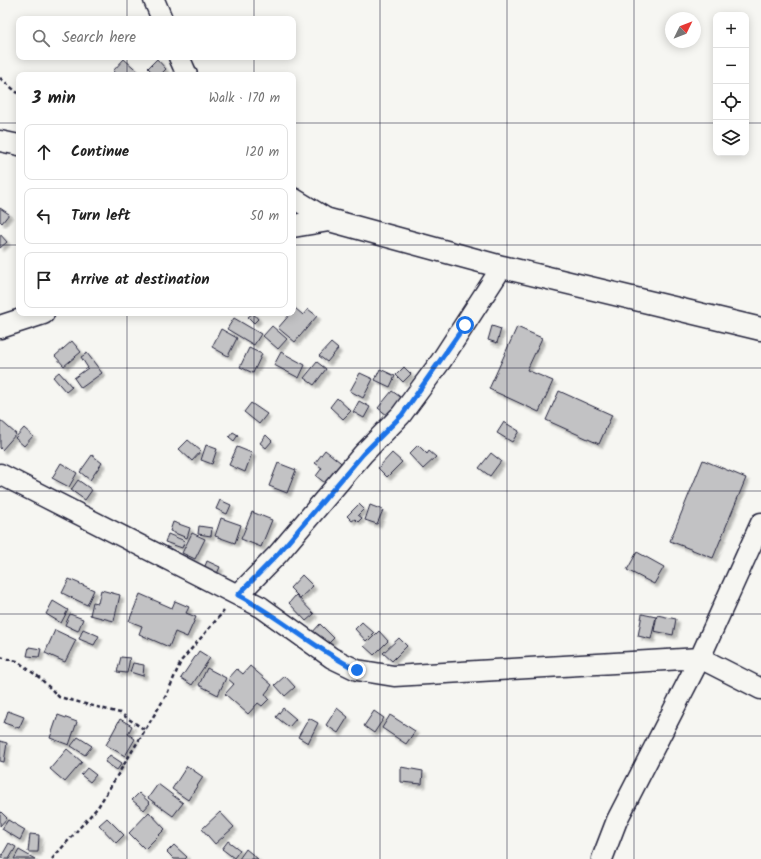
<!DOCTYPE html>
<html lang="en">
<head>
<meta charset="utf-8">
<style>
	:root { --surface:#fff; --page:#f6f6f6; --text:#222; --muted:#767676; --line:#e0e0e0 }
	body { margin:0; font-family:Kalam,sans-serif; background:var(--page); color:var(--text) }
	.controls { position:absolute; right:12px; top:12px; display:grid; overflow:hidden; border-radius:8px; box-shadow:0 2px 10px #0003 }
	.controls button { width:36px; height:36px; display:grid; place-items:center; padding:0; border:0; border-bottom:1px solid var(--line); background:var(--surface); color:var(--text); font:20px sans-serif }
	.compass { position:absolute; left:665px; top:12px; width:36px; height:36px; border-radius:50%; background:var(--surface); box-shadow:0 2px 10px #0003; rotate:47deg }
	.stop { position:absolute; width:12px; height:12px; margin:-9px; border:3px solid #1a73e8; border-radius:50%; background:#fff }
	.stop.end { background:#1a73e8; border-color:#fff; box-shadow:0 1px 4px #0008 }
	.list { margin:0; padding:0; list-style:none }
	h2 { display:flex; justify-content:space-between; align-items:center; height:52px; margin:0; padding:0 16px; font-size:17px }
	h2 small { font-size:13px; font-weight:400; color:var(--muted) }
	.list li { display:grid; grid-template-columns:26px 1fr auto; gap:12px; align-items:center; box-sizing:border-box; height:56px; margin:0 8px 8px; padding:0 8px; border:1px solid var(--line); border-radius:8px }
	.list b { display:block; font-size:15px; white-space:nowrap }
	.list em { font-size:13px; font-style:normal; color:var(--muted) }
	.icon { flex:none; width:22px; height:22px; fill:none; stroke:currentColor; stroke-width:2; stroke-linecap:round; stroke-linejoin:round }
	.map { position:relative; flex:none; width:761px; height:859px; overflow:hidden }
	.search { position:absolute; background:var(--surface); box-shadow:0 2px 10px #0003; left:16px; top:16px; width:280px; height:44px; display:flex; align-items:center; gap:10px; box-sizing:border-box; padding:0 14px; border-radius:8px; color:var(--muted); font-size:15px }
	.panel { position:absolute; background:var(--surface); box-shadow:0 2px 10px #0003; left:16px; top:72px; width:280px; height:244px; border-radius:8px }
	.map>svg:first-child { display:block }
</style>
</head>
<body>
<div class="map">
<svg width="761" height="859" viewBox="0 0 761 859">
	<defs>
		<filter id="shadow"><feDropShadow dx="3.5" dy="3.5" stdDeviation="1" flood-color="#0004"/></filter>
	</defs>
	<rect width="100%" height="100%" fill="#f6f6f2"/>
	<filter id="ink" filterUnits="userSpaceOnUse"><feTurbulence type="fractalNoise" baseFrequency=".025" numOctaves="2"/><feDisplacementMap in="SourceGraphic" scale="8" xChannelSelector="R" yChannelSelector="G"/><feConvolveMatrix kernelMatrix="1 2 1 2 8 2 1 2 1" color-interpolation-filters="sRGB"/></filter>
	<g filter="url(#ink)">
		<path fill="#c2c2c4" stroke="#22223b" filter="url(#shadow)" d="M124 59 142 75H117L113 71Z
			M157 59 166 69 160 75H155L148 68Z
			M0 208 9 214 2 223 0 221Z
			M0 234 7 242 0 248Z
			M295 308 303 315 308 309 317 316 295 342 278 328 291 313H293Z
			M253 313 258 319 254 323 248 317Z
			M234 318 261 334 254 345 227 329Z
			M272 326 287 339 278 349 263 336Z
			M492 326 501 329 497 343 488 340Z
			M517 327 542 338 527 370 553 381 539 412 489 389Z
			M221 329 237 338 228 356 212 347Z
			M72 341 81 352 64 366 55 356Z
			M331 343 338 349 327 362 319 356Z
			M249 348 262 354 253 373 240 367Z
			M281 352 305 365 299 378 274 365Z
			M87 353 102 373 81 388 74 378 88 368 81 357Z
			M317 362 326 369 314 385 304 378Z
			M404 367 411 374 403 382 396 375Z
			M380 369 395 376 390 387 375 380Z
			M59 372 72 387 66 392 53 377Z
			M360 373 373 379 363 398 350 391Z
			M392 391 406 401 392 419 378 408Z
			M559 391 612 415 599 444 546 420Z
			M337 398 351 411 343 419 330 407Z
			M359 401 370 407 364 418 353 412Z
			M251 403 267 414 259 424 244 412Z
			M0 420 16 434 2 450 0 448Z
			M504 422 519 431 512 442 497 433Z
			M24 428 33 436 24 446 15 438Z
			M233 432 238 435 234 441 229 437Z
			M266 435 272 441 266 448 260 443Z
			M188 440 201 451 192 461 179 449Z
			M206 445 217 449 212 464 201 460Z
			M418 445 427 454 429 451 436 457 423 469 409 454Z
			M237 447 252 453 245 472 229 465Z
			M325 450 345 466 329 486 316 476 322 468 315 463Z
			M392 453 402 462 387 477 378 468Z
			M491 453 501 461 490 476 479 468Z
			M92 455 102 463 90 480 80 472Z
			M703 460 746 478 713 558 670 541Z
			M61 463 77 473 69 487 52 478Z
			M278 463 296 470 287 493 269 486Z
			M78 480 92 490 85 500 71 490Z
			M220 500 231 505 227 514 216 509Z
			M359 504 364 509 358 515 362 518 358 522 355 519 352 521 347 516Z
			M370 505 383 510 377 524 365 520Z
			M252 512 272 520 261 547 241 539Z
			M221 518 241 525 235 543 215 536Z
			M173 522 190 528 187 538 170 531Z
			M199 526 212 528 211 536 198 534Z
			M192 533 205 539 195 559 182 553Z
			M168 534 185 541 182 548 165 542Z
			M637 552 664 567 654 584 627 570Z
			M207 561 220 567 216 576 203 571Z
			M302 575 313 586 300 598 290 588Z
			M69 579 94 590 87 605 62 593Z
			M101 590 120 595 114 621 90 615 93 602 98 603Z
			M140 594 172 608 175 601 189 607 186 613 196 617 187 637 175 632 169 647 139 634 142 626 129 621Z
			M296 595 314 614 306 621 289 603Z
			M53 601 68 610 61 623 46 614Z
			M70 614 83 619 78 631 65 625Z
			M642 614 656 617 651 639 638 636Z
			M657 615 676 619 673 635 654 631Z
			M362 622 374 633 366 641 355 629Z
			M320 624 334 638 325 647 311 634Z
			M83 629 99 636 94 645 79 639Z
			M55 630 76 640 65 662 45 653Z
			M379 631 388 641 374 655 364 646Z
			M399 638 407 646 392 661 383 653Z
			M29 647 41 649 39 657 27 656Z
			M199 651 210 658 192 685 181 678Z
			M121 657 130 658 127 673 117 672Z
			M133 663 144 665 143 676 130 672Z
			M250 666 272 685 265 694 269 699 262 706 258 703 248 714 225 694 234 684 228 679 237 669 243 674Z
			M207 668 226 678 218 695 199 685Z
			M285 676 295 687 285 696 275 685Z
			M283 708 296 719 289 727 276 717Z
			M337 708 348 717 338 733 326 725Z
			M8 711 24 717 19 728 4 723Z
			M374 711 384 718 374 733 364 726Z
			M58 715 77 722 69 745 50 738Z
			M390 715 415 731 406 744 382 728Z
			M309 718 318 723 308 743 298 737Z
			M120 719 132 726 128 734 135 739 125 756 106 745Z
			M78 737 92 746 85 755 71 746Z
			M0 741 7 743 4 762 0 761Z
			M67 749 82 762 65 782 50 769Z
			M110 755 122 763 117 770 105 762Z
			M187 766 203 777 188 800 172 789Z
			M401 767 423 771 422 784 401 782Z
			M87 768 96 775 90 782 81 775Z
			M158 784 183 803 173 816 148 798Z
			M139 793 150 803 144 810 132 800Z
			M0 811 7 818 0 826Z
			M149 812 165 829 145 849 129 833Z
			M220 812 234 827 215 844 202 829Z
			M107 818 124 835 116 843 99 825Z
			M8 820 25 830 20 840 2 829Z
			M30 834 39 835 38 852H28Z
			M228 841 240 850 234 858 222 849Z
			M9 843 16 847 9 859H4L1 857Z
			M174 845 187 857 185 859H174L167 852Z
			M246 849 258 859H239Z
			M19 850 35 859H14Z"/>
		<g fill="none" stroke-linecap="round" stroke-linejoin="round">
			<defs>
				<path id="street" d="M154 0 162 19
					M179 57 187 75
					M0 141 19 145
					M293 198 329 220
					M0 474 261 607 332 658 357 670 394 676 700 658 761 689
					M238 595 278 554 363 454 401 415 441 361 502 267
					M602 859 617 820 700 658 761 523"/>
				<path id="secondary" d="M293 226 329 220 502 267 761 329
					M0 327 43 313"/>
			</defs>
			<use href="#street" stroke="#22223b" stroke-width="23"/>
			<use href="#secondary" stroke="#22223b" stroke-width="25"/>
			<path stroke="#22223b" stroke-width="2.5" stroke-dasharray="4 3" stroke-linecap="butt" d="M0 78 19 94
				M0 657 17 661 40 678 59 697 120 713 145 730
				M52 859 98 807 167 694 181 661 224 611"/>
			<use href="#street" stroke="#f6f6f2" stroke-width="20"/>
			<use href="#secondary" stroke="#f6f6f2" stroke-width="22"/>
		</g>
	</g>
	<g fill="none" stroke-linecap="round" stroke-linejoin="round" filter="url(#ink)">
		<path stroke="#1a73e8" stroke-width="5" d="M357 670C315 649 280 617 238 595L278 554 363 454 402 415 465 325"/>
	</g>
	<path fill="none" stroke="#22223b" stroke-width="1" stroke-opacity="0.55" d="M127 0V19M254 0V19M380 0V859M507 0V859M634 0V859M127 57V75M254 57V75M0 123H19M293 123H716M746 123H761M0 245H19M293 245H761M127 313V859M254 313V859M0 368H761M0 491H761M0 614H761M0 736H761"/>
</svg>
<div class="controls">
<button>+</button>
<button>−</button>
<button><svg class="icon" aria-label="locate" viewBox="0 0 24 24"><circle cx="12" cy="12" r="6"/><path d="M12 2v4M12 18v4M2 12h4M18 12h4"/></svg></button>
<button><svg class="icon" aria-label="layers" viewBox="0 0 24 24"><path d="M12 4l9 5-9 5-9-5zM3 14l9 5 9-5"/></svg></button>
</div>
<svg class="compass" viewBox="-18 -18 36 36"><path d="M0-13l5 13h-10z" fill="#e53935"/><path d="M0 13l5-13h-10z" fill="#767676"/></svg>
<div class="stop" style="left:465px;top:325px"></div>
<div class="stop end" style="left:357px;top:670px"></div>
<div class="search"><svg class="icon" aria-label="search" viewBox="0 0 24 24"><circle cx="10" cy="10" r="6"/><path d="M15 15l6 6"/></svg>Search here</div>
<section class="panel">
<h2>3 min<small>Walk · 170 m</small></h2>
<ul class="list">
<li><svg class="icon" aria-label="ahead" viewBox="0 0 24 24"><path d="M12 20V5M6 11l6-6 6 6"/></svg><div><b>Continue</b></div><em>120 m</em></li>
<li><svg class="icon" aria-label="left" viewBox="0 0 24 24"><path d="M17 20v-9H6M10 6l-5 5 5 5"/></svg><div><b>Turn left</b></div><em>50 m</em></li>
<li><svg class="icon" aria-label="arrive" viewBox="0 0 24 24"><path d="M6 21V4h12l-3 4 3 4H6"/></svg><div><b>Arrive at destination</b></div></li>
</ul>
</section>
</div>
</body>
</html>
